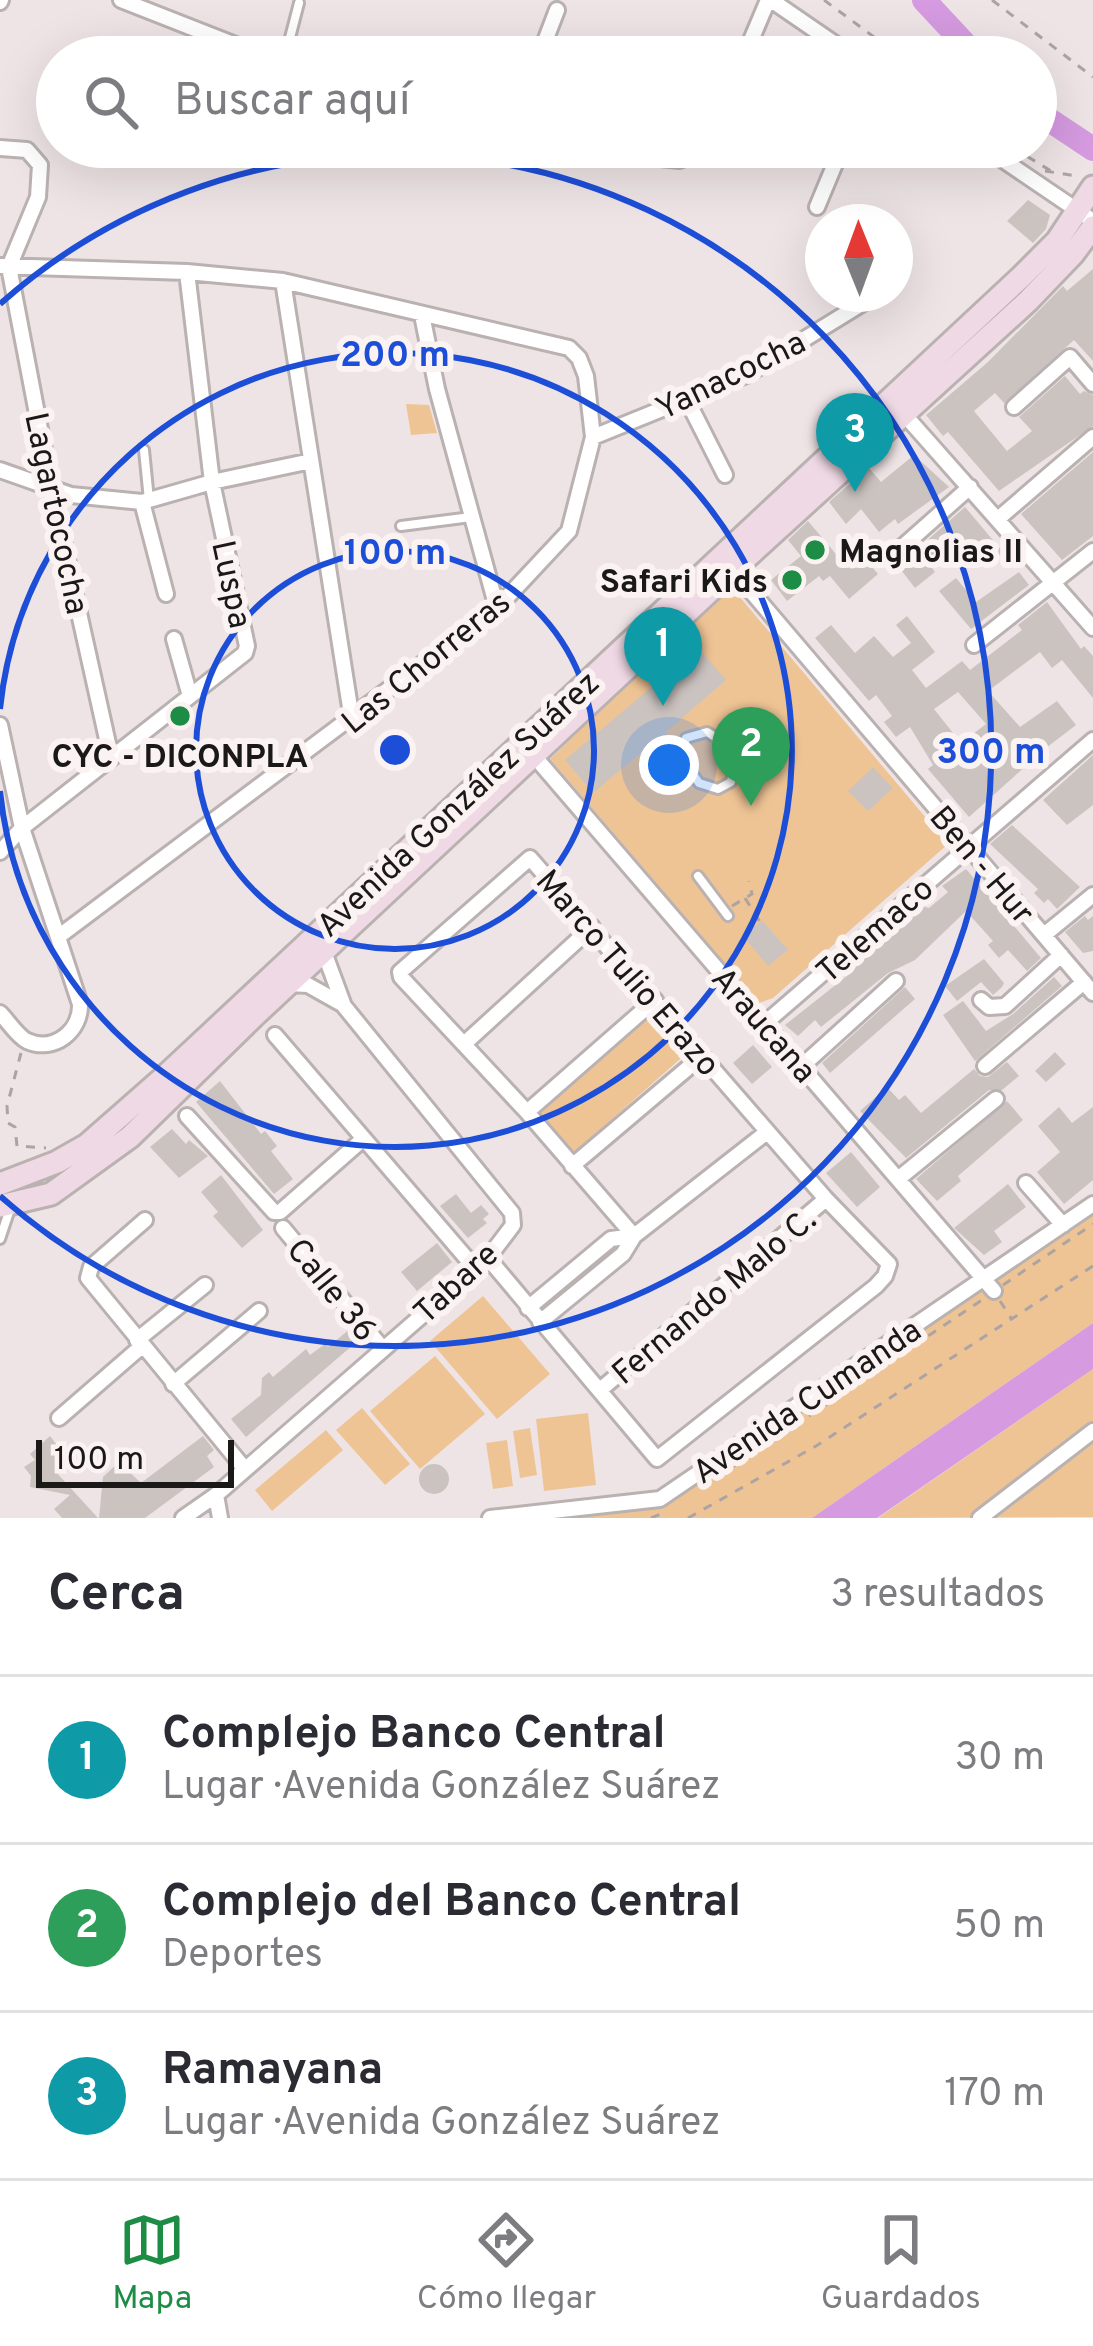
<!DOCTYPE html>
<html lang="es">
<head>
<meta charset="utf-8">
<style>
	:root { --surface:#fff; --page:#f2f2f3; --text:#2b2b33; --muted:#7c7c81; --line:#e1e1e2; --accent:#1d8c44 }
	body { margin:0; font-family:Overpass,sans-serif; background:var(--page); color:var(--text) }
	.compass { position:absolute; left:805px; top:204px; width:108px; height:108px; border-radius:50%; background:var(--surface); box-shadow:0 12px 48px #0002; rotate:359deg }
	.scale { position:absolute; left:36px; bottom:30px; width:198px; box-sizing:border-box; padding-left:12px; border:6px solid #1b1818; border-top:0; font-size:33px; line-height:42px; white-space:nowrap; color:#1b1818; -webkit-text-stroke:9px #fbf2f2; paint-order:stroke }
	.you { position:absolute; left:669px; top:765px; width:42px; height:42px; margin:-30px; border:9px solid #fff; border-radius:50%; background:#1a73e8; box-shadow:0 0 0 18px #1a73e833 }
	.badge { display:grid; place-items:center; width:78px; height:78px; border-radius:50%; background:var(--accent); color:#fff; font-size:39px; font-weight:700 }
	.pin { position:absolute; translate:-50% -99px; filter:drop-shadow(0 3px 6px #0008) }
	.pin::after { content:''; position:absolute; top:63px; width:42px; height:36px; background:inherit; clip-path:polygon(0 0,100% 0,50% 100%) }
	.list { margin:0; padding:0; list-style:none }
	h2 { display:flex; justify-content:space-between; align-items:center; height:156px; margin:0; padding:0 48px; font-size:51px }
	h2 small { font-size:39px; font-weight:400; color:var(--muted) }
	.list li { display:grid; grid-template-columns:78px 1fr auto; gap:36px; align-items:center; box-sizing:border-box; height:168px; padding:0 48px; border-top:3px solid var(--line) }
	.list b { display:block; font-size:45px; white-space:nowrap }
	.list p { margin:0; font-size:39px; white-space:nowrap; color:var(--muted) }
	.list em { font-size:39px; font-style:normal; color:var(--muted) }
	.icon { flex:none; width:66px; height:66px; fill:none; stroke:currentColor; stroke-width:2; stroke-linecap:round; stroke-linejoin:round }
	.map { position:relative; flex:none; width:1093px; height:1518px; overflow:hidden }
	.search { position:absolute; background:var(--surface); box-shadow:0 12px 48px #0002; left:36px; right:36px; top:36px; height:132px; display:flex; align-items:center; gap:30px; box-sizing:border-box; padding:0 42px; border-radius:66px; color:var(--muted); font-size:45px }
	.sheet { height:660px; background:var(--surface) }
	nav { display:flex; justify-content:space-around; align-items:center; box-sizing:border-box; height:168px; border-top:3px solid var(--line); background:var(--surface); font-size:33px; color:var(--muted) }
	nav a { display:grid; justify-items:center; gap:6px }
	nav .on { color:var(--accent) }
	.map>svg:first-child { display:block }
</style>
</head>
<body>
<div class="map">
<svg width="1093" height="1518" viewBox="0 0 1093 1518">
	<rect width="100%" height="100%" fill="#eee4e5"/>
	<path fill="#efc495" d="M406 404 429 405 437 433 411 435Z
		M730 592 739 596 948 844 773 998 759 1003 550 759 720 596Z
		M652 1013 687 1053 571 1155 535 1112Z
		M1093 1204V1323L812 1518H514L660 1499Z
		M483 1296 550 1374 497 1419 430 1341Z
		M435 1356 485 1414 420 1469 370 1411Z
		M1093 1369V1517L878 1518Z
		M362 1408 410 1464 385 1485 336 1430Z
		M588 1413 596 1485 544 1491 536 1419Z
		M530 1428 537 1475 520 1478 513 1431Z
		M326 1430 343 1450 272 1511 255 1490Z
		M507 1440 513 1486 493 1489 486 1443Z"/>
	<path fill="#d59ae0" d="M1093 1323V1369L877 1518H812Z"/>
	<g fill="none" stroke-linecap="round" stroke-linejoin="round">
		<path stroke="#d59ae0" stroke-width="24" d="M924 0 977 57
			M1036 111 1093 149"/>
	</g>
	<path fill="#cbc3c0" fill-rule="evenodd" d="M1028 200 1050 215 1046 229 1033 243 1007 221Z
		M1093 269V361L1074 340 1004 403 995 393 974 411 1007 451 1032 431 1019 417 1065 376 1080 394 1084 391 1093 395V426L999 491 948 432 943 436 926 415 988 362 1063 286 1067 291Z
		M1093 452V536L1062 560 1021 514Z
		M914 455 949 487 898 524 895 519 879 532 861 509 846 524 829 502 868 467 881 482Z
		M965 507 1003 552 983 568 959 534 927 561 935 572 915 588 898 566Z
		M808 521 846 566 861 554 878 574 849 599 830 576 823 581 819 576 787 601 771 580 801 556 788 540Z
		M1019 572 1029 585 971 629 939 591 956 578 976 602Z
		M1047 602 1081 649 1084 646 1093 656V698L1062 660 1052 668 1040 652 988 691 1020 727 1057 701 1076 725 1046 748 1039 739 1019 755 1028 764 969 817 928 769 933 765 910 727 896 737 884 722 892 716 876 695 869 701 815 638 831 625 855 653 874 636 893 657 911 643 896 625 907 616 935 652 912 670 926 688 962 661 970 670 1022 630 1018 625ZM958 692 986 724 961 743 934 709Z
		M698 648 726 680 666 732 673 740 656 754 649 746 593 793 565 760Z
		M1093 755V805L1067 825 1043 800Z
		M873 767 893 788 868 811 848 791Z
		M1012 825 1080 887 1057 909 1048 899 1044 903 1034 893 1038 889 990 844Z
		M966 869 1041 958 1027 971 1008 950 999 958 988 945 993 941 966 911 915 960 888 973 821 1027 815 1020 798 1036 785 1025 852 972 849 969 894 935 897 926 912 914 921 906 929 908 948 892 942 886Z
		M1085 916 1088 920 1093 916V951L1083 953 1065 932Z
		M762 920 788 950 768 966 743 936Z
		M984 959 1004 983 1002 987 993 995 981 982 957 1001 945 986Z
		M1054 977 1062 986 975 1061 943 1015 963 1001 986 1031 1013 1014Z
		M905 987 915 999 830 1073 822 1063Z
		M753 1045 772 1067 752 1084 733 1063Z
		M1055 1052 1066 1064 1046 1082 1035 1071Z
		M1007 1062 1019 1076 1002 1090H989L906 1158 860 1111 887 1087 899 1100 905 1095 921 1113 974 1069 980 1076 988 1077Z
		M220 1081 261 1134 265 1131 277 1146 271 1151 293 1179 274 1194 196 1102Z
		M1007 1101 1023 1120 958 1176 961 1181 937 1201 916 1179Z
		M1059 1107 1072 1123 1093 1107V1180L1064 1204 1037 1172 1060 1152 1038 1126Z
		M172 1129 186 1144 189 1140 208 1156 179 1178 150 1147Z
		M851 1152 880 1187 857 1207 826 1173Z
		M221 1175 263 1230 242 1248 213 1216 218 1212 201 1192Z
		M1008 1184 1026 1207 994 1231 1002 1242 984 1255 954 1228Z
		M456 1194 471 1213 481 1205 489 1214 483 1219 487 1223 468 1238 440 1206Z
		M437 1243 452 1262 417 1291 401 1272Z
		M351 1328 360 1339 246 1437 231 1419 261 1395 262 1378 269 1372 273 1377 306 1349 310 1355 325 1344 328 1347Z
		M50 1436 63 1453 56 1458 63 1466 56 1472 98 1518H62L54 1509 70 1495 30 1487 31 1476 24 1467 35 1460 30 1454Z
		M203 1436 214 1450 207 1456 214 1467 145 1518H99L103 1477 119 1462 141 1483Z
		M419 1479a15 15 0 1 1 30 0a15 15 0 1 1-30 0Z"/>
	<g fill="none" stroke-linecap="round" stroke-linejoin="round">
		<defs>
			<path id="lane" d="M285 57 299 3
				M144 450 149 500
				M401 526 471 517
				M707 732 720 740 735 760 731 782 718 789 699 783 681 757 686 738Z
				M698 876 728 916
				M0 1239 11 1206"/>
			<path id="street" d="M121 0 266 57
				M771 0 854 57
				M0 2 1 0
				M540 53 562 57
				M539 57 557 10
				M744 57 768 0
				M552 147 680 160 705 147
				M984 147 1093 221
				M0 148 27 150 40 165 38 197 9 267 51 487 111 757
				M817 207 842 147
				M0 266 187 272 283 281 569 348 579 358 586 376 593 437 569 531 497 608 58 937
				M283 281 352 720
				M422 315 437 389 497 608
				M686 398 725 475
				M1014 407 1070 357 1093 384
				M903 413 1093 628
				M593 437 746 375 863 303
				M0 470 71 495 142 502 212 482 311 461
				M142 502 166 594
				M999 518 1093 437
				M891 557 970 487
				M733 570 1093 993
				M174 639 190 696
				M974 645 1093 551
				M0 725 22 828 80 1004C81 1031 54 1053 27 1041 17 1036 8 1021 0 1013
				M535 757 994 1291
				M0 852 22 828 245 653 247 646 212 482 187 272
				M1044 935 1093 895
				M289 984 308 985 340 1003
				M981 1000 989 1007 1005 1006 1061 955
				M764 1024 1093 740
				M275 1035 474 1267
				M464 1044 592 927
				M802 1066 896 981
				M985 1066 1084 982
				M527 1112 655 1000
				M187 1116 274 1212H280L362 1140
				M572 1166 702 1056
				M898 1179 996 1099
				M1026 1183 1063 1225
				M145 1220 91 1267 88 1278 244 1468
				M283 1228 383 1349
				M488 1258 657 1459 876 1286 885 1276 889 1264 826 1199 530 858 400 972 401 977 527 1112 634 1236
				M528 1308 611 1239 634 1236
				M540 1322 623 1254 634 1236 767 1132
				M137 1340 205 1285
				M173 1384 259 1311
				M600 1390 826 1199
				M59 1418 142 1346
				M216 1495 220 1518
				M183 1518 216 1495 488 1258 513 1225 512 1213 344 1006 324 952
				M490 1518 660 1499 1093 1204
				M980 1518 1093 1431"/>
			<path id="secondary" d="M0 1184 57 1162 87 1145 161 1080 1021 277 1057 241 1093 187
				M0 1206 51 1194 130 1137 254 1016 713 588 1028 301 1073 254 1093 227"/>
		</defs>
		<use href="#lane" stroke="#bab1b1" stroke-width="14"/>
		<use href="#street" stroke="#bab1b1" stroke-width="20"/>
		<use href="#secondary" stroke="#bab1b1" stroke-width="27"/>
		<path stroke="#aba3a4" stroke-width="3" stroke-dasharray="9 9" stroke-linecap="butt" d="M824 0 901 57
			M992 0 1093 77
			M1012 147 1051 171
			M1045 171 1077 176
			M745 898 760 922
			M732 906 752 894 749 881
			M21 1053 7 1106 8 1123 15 1127 17 1146 46 1148
			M1003 1285 1093 1224
			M1000 1301 1011 1318
			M734 1466 985 1298
			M651 1518 666 1512
			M688 1518 816 1446 1093 1266"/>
		<use href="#lane" stroke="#fff" stroke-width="8"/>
		<use href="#street" stroke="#fff" stroke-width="14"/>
		<use href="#secondary" stroke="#efd9e4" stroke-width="21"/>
	</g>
	<g fill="none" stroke="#1d4ed8" stroke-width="6">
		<circle cx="395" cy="750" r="199"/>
		<path d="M0 709A397 397 0 1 1 0 791"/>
		<path d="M0 304A596 596 0 1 1 0 1196"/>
	</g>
	<g fill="#1d8c44" stroke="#fbf2f2" stroke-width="4.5">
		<circle cx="815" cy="550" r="12"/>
		<circle cx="792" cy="580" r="12"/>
		<circle cx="180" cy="716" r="12"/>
	</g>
	<g text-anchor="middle" stroke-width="12" stroke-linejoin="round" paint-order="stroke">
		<g font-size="33" fill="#1b1818" stroke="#fbf2f2">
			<text transform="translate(730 374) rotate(-26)" y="12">Yanacocha</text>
			<text transform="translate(58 513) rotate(78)" y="12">Lagartococha</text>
			<text transform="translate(233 584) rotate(78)" y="12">Luspa</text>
			<text transform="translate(425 661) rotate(-39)" y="12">Las Chorreras</text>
			<text transform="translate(457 803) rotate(-43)" y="12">Avenida González Suárez</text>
			<text transform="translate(983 864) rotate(50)" y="12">Ben - Hur</text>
			<text transform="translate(874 929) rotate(-41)" y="12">Telemaco</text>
			<text transform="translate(629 972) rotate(49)" y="12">Marco Tulio Erazo</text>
			<text transform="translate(765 1024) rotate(49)" y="12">Araucana</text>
			<text transform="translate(455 1282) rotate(-43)" y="12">Tabare</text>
			<text transform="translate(333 1289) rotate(51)" y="12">Calle 36</text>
			<text transform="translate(713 1295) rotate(-40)" y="12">Fernando Malo C.</text>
			<text transform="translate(806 1400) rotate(-34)" y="12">Avenida Cumanda</text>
		</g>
		<g font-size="33" font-weight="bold" fill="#1b1818" stroke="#fbf2f2" text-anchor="start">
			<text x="839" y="562">Magnolias II</text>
			<text x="768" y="592" text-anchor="end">Safari Kids</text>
			<text x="180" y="767" text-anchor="middle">CYC - DICONPLA</text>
		</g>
	</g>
	<circle cx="395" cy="750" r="18" fill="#1d4ed8" stroke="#fbf2f2" stroke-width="6"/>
	<g font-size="36" text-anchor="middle" font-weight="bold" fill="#1d4ed8" stroke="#fbf2f2" stroke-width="12" stroke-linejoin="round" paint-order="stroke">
		<text x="395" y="366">200 m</text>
		<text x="395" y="564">100 m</text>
		<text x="991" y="763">300 m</text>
	</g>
</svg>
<svg class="compass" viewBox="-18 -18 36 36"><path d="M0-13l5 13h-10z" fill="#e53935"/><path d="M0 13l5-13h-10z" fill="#7c7c81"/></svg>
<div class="scale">100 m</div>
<div class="you"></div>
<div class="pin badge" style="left:663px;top:706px;background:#0f9aa8">1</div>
<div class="pin badge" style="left:751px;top:806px;background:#2e9e5b">2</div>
<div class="pin badge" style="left:855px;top:492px;background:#0f9aa8">3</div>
<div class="search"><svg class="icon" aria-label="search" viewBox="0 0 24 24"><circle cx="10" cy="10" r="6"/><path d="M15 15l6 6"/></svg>Buscar aquí</div>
</div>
<section class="sheet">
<h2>Cerca<small>3 resultados</small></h2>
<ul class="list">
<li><span class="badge" style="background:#0f9aa8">1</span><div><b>Complejo Banco Central</b><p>Lugar · Avenida González Suárez</p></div><em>30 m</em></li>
<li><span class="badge" style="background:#2e9e5b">2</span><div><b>Complejo del Banco Central</b><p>Deportes</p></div><em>50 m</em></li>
<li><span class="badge" style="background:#0f9aa8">3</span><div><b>Ramayana</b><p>Lugar · Avenida González Suárez</p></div><em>170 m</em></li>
</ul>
</section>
<nav>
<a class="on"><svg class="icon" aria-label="map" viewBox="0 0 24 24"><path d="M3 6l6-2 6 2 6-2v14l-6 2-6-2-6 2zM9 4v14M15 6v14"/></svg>Mapa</a>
<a><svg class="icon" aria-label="directions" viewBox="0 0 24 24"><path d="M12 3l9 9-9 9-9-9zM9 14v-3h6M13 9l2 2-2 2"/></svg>Cómo llegar</a>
<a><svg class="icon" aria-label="saved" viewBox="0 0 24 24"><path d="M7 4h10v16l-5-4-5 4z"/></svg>Guardados</a>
</nav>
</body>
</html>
